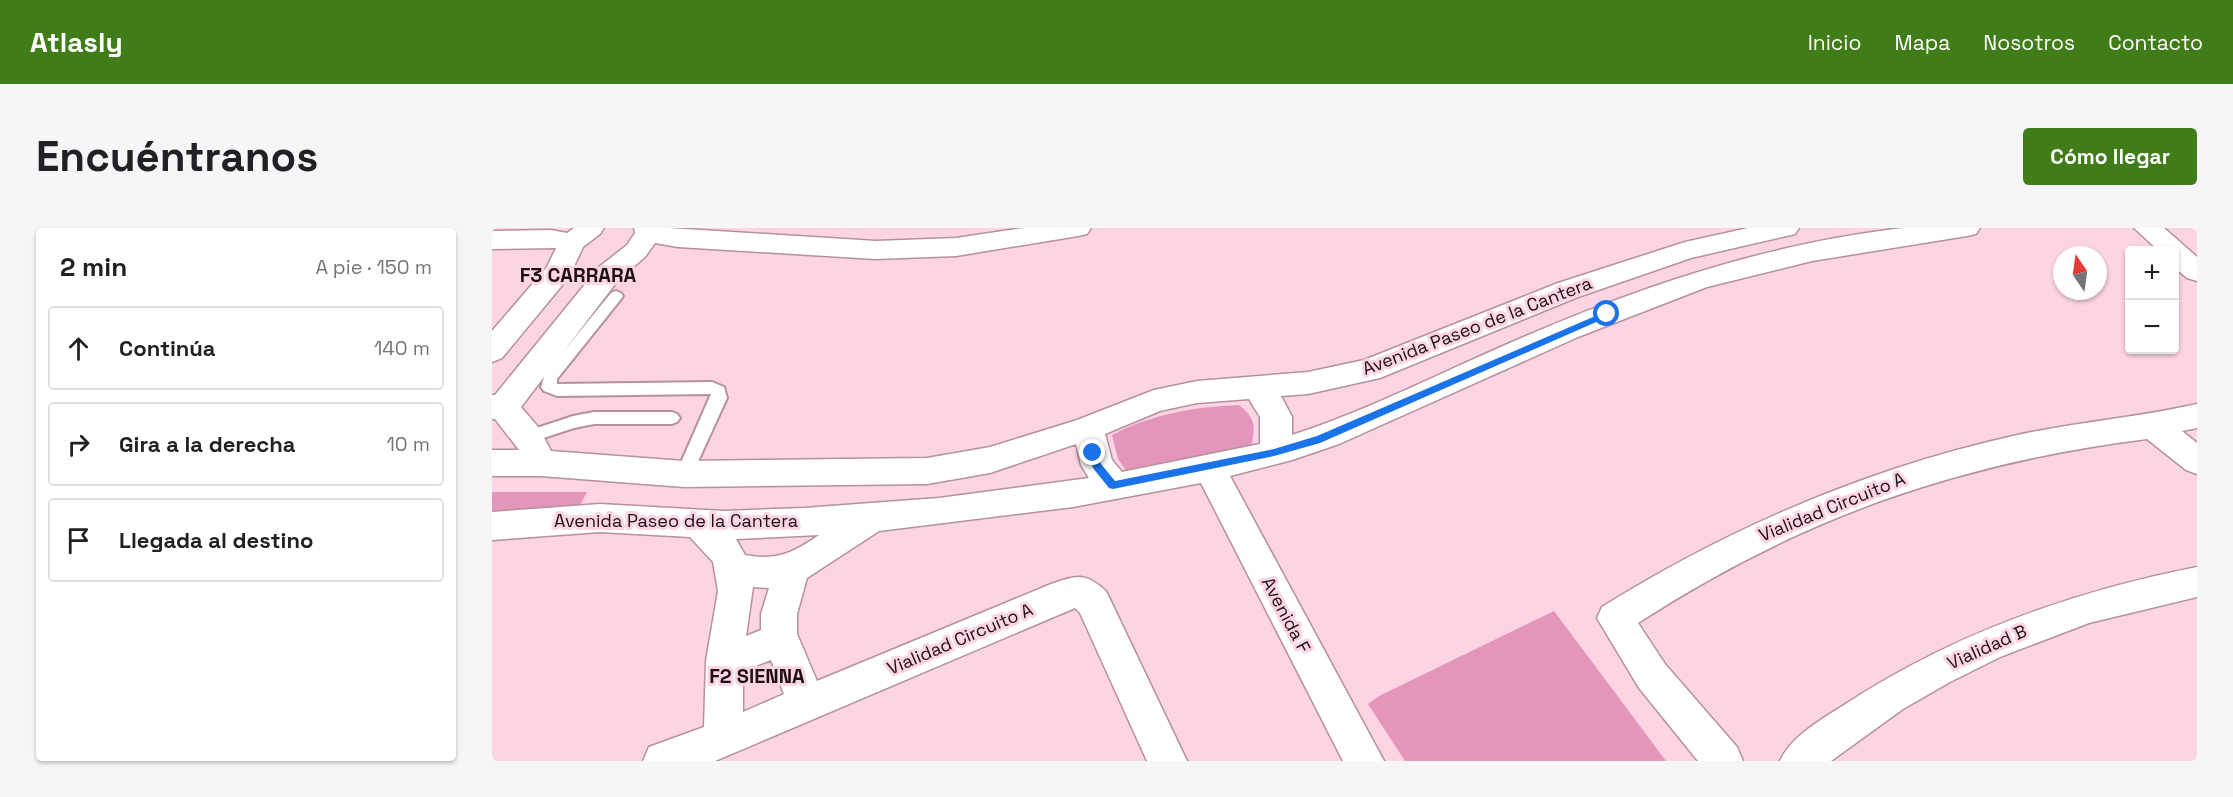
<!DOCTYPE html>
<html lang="es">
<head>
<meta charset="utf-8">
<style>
	:root { --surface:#fff; --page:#f6f6f6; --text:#202124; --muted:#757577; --line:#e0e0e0; --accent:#407c18 }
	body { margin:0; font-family:"Space Grotesk",sans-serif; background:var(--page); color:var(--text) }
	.controls { position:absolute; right:18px; top:18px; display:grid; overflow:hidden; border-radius:6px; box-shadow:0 2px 4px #0004 }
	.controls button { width:54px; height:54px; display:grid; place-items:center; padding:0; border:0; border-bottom:2px solid var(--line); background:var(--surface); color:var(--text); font:30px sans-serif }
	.compass { position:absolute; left:1561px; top:18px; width:54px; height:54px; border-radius:50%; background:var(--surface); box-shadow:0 2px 4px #0004; rotate:347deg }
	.stop { position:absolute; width:18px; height:18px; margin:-14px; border:4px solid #1a73e8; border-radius:50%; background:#fff }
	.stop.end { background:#1a73e8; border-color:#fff; box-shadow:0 2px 6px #0008 }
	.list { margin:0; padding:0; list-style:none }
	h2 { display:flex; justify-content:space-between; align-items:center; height:78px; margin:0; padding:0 24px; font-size:26px }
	h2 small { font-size:20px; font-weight:400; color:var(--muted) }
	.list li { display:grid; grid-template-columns:39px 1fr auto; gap:18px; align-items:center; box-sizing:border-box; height:84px; margin:0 12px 12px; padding:0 12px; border:2px solid var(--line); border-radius:6px }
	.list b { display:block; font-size:22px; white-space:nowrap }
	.list em { font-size:20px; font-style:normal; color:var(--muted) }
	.icon { flex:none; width:33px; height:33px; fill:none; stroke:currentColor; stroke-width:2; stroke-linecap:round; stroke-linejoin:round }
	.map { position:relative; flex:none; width:1705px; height:533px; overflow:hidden; border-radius:6px }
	header { display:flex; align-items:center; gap:36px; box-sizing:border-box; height:84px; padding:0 30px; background:var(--accent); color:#fff }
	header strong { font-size:28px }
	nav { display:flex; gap:33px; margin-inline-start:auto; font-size:21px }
	.intro { display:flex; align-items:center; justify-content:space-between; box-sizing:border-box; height:144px; padding:0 36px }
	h1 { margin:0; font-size:42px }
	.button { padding:15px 27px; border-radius:6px; background:var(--accent); color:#fff; font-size:21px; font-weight:700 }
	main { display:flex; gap:36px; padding:0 36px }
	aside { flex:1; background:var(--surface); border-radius:6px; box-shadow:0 2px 4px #0004 }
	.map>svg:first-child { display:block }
</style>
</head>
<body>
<header>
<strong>Atlasly</strong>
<nav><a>Inicio</a><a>Mapa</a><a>Nosotros</a><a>Contacto</a></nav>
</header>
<div class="intro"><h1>Encuéntranos</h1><a class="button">Cómo llegar</a></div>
<main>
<aside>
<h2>2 min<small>A pie · 150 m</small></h2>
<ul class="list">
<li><svg class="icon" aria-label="ahead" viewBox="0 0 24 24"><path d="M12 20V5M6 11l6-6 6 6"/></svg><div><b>Continúa</b></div><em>140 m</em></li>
<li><svg class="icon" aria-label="right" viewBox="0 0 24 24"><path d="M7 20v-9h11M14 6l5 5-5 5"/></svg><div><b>Gira a la derecha</b></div><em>10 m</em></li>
<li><svg class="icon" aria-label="arrive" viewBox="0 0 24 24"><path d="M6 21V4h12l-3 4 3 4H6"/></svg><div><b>Llegada al destino</b></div></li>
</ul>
</aside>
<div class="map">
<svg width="1705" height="533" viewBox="0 0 1705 533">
	<rect width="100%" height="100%" fill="#fcd4e4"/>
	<path fill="#e396b9" d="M747 177C765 191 763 199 759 221L639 250 626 231 620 207C660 186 702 179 747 177Z
		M0 264H95L87 279 0 290Z
		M1062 383 1174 533H913L876 476 887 468Z"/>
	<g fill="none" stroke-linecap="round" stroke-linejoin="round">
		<defs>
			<path id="service" d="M124 63 129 65 131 68 129 71 65 151V156L220 154 232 159 235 170 198 251 192 252 186 251 184 246 219 166 65 168 52 163 49 159 53 146 119 65Z
				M102 184H180L185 186 188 190 185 194 180 196H102L82 200 36 215 30 213 28 209 30 205 81 188Z"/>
			<path id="minor" d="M82 0H112L108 6 91 19 77 49 10 130 0 134V103L55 39 64 20 0 21V3L59 2 75 5Z
				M142 0H177L384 13 464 10 531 0H599L595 6 586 8 464 28 384 31 186 19 163 15 153 29 127 51 29 179 47 200 59 223 192 233 435 230 498 219 585 192 662 162 705 153 816 144 872 132 1066 55 1193 14 1256 0H1307L1303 6 1199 30 1086 69 888 150 816 166 789 168 800 189V207C880 181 956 141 1034 108 1155 56 1280 15 1411 0 1436 0 1463 0 1488 0L1484 6 1475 8 1320 33 1215 59 1086 109 847 216 800 232 738 248 892 533H851L709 255 581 279 387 303 315 350 305 386V406L325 453 559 356C585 347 593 344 614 363L695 533H655L588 385 583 380 223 533H151L157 519 212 499 214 433 226 363 221 334 198 309 108 304 0 312V284L108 276 232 283 312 280 447 270 597 250 589 237 584 216 498 245 435 256 192 259 49 248H0V222H27L3 191H0V167H3L107 39 135 17 143 5ZM757 171 768 189V216L630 244 620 232 613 206 668 183 705 175ZM327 307C301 325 285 333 253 327L244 311ZM261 359 277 360 269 386V402L254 408ZM279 432 292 466 251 484V443Z
				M1642 0H1672L1705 29V53L1695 50 1682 39V22H1666Z
				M1705 176V200L1690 203 1705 215V246L1694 242 1655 211C1465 235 1308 290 1146 395L1173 436 1245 519 1251 533H1206L1147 460 1105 390 1110 379C1237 300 1374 241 1521 208 1582 194 1644 190 1705 176Z
				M1705 339V369L1597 395 1508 429 1458 454 1411 481 1339 533H1288C1299 508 1329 492 1352 477 1460 406 1579 364 1705 339Z"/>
		</defs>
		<use href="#service" stroke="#b5909f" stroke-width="4"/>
		<use href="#minor" stroke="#b5909f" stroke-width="3"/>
		<use href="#service" fill="#fff" fill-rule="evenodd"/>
		<use href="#minor" fill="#fff" fill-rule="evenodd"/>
	</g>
	<path fill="#1a73e8" d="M1115 83 1119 86 1118 88 828 215 782 228 621 261 617 260 601 240 597 225 601 222 605 223 609 236 623 253 782 221 825 208Z"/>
	<g text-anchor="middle" stroke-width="6" stroke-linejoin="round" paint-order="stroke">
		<g font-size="18" fill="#1c0f14" stroke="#fcd4e4">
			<text transform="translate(985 98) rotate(-21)" y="6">Avenida Paseo de la Cantera</text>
			<text transform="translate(1340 279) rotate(-22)" y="6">Vialidad Circuito A</text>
			<text x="184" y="299">Avenida Paseo de la Cantera</text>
			<text transform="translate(794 387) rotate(62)" y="6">Avenida F</text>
			<text transform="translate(468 411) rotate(-23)" y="6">Vialidad Circuito A</text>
			<text transform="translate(1495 419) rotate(-24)" y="6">Vialidad B</text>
		</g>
		<g font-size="20" font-weight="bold" fill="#1c0f14" stroke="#fcd4e4">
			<text x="86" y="54">F3 CARRARA</text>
			<text x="265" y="455">F2 SIENNA</text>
		</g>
	</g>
</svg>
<div class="controls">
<button>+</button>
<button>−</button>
</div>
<svg class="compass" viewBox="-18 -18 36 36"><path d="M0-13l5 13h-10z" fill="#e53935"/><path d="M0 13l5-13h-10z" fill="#757577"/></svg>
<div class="stop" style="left:1115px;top:86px"></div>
<div class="stop end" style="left:601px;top:225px"></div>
</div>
</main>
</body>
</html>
